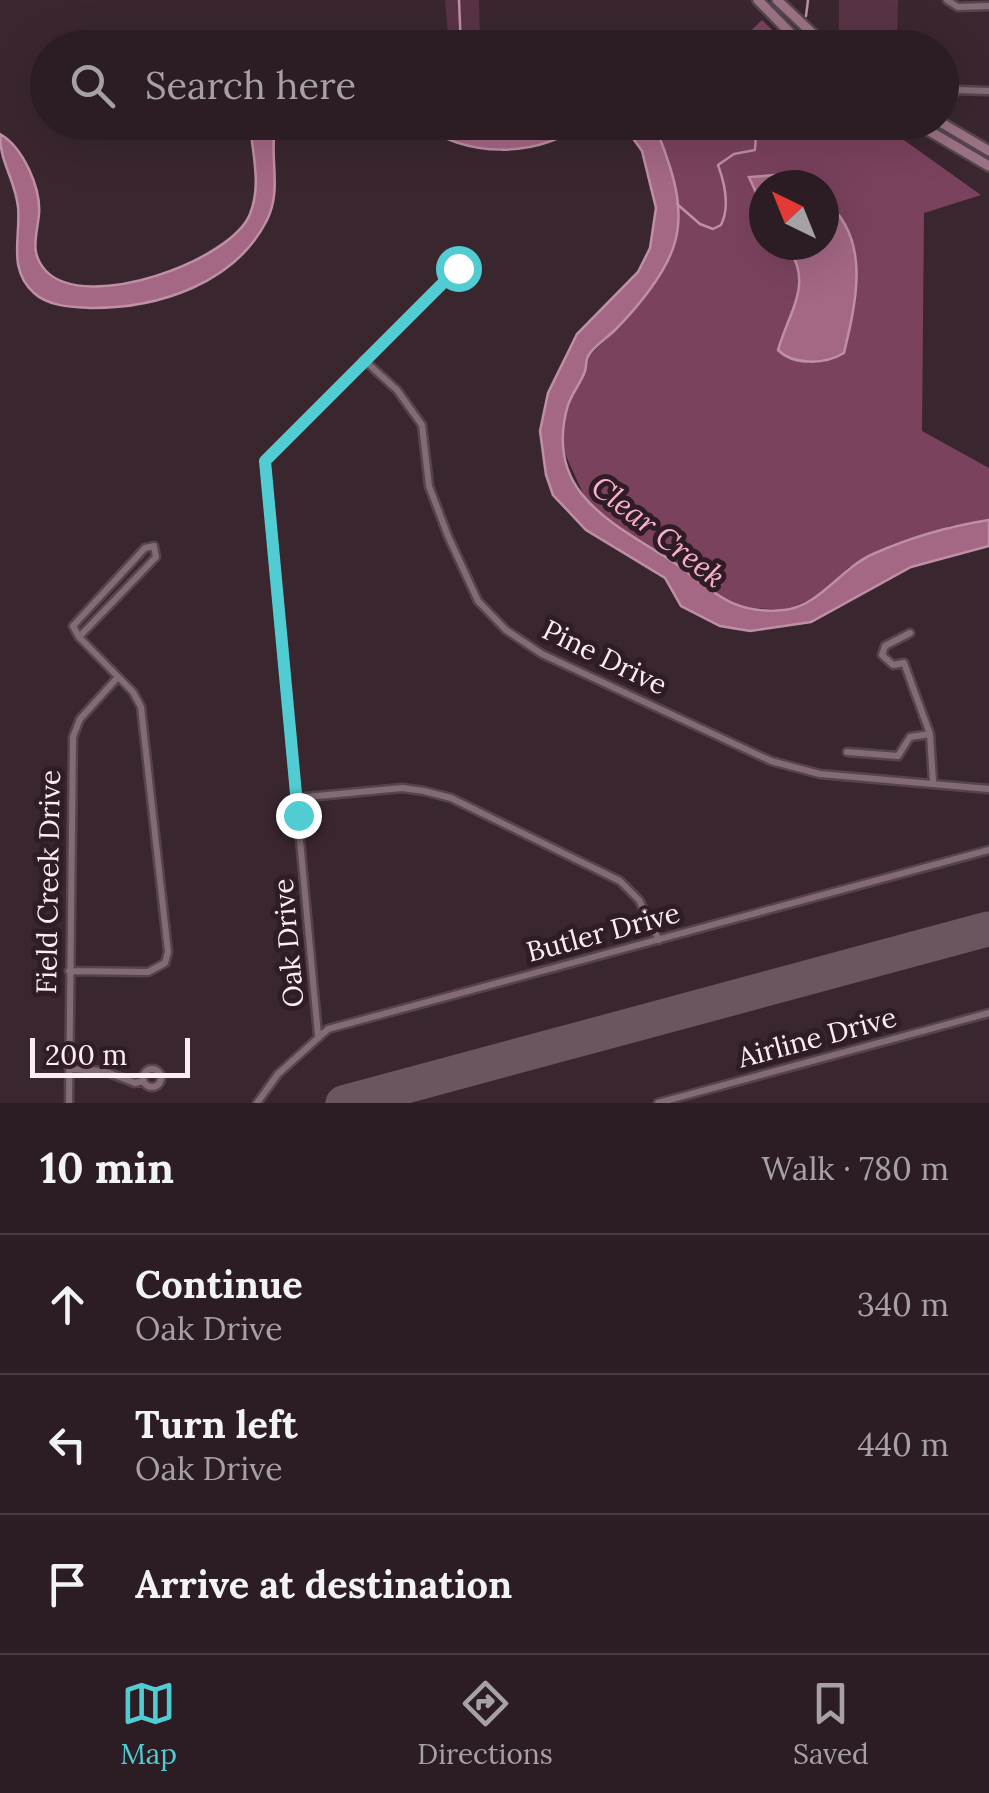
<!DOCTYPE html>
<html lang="en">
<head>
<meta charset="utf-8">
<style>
	:root { --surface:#2c1c23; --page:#382930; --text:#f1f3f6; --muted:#a6a1a6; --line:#483a41; --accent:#51ccd3 }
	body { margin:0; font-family:Lora,serif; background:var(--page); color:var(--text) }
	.compass { position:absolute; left:749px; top:170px; width:90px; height:90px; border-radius:50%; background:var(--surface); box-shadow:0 10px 40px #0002; rotate:317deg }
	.scale { position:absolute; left:30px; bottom:25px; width:160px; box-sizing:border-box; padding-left:10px; border:5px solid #fbedf3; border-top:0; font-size:28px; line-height:35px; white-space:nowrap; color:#fbedf3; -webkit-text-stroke:8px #301c25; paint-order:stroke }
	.stop { position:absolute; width:30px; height:30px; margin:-22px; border:8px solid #51ccd3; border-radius:50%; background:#fff }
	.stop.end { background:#51ccd3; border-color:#fff; box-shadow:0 2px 10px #0008 }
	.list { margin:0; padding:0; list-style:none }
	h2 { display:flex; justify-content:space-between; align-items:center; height:130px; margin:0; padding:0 40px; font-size:42px }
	h2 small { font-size:32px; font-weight:400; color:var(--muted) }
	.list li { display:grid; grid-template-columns:65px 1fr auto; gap:30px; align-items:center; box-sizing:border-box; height:140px; padding:0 40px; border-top:2px solid var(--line) }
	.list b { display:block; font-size:38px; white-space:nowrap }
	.list p { margin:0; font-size:32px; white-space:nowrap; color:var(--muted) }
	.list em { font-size:32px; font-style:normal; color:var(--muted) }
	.icon { flex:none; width:55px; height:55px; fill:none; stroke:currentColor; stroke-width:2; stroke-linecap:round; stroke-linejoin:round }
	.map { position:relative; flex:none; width:989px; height:1103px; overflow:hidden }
	.search { position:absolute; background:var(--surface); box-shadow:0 10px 40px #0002; left:30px; right:30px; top:30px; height:110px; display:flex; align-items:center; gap:25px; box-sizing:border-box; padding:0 35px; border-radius:55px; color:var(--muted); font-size:38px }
	.sheet { height:550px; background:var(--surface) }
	nav { display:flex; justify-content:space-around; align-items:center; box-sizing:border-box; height:140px; border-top:2px solid var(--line); background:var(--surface); font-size:28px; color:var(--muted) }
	nav a { display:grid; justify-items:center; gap:5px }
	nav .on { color:var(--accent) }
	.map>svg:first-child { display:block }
</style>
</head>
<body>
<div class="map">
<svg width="989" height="1103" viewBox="0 0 989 1103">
	<rect width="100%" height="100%" fill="#3a262f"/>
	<path fill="#583345" d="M445 0H479L480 47H449Z
		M839 0H898L897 47H839Z"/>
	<path fill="#7b425e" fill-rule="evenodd" d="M762 20 790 47H734Z
		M658 123H880L981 195 924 213 922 431 989 468V520L950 526 849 567 822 594 786 610 739 607 713 597 614 527 586 500 561 445 568 404 587 358 629 316 675 244 678 199ZM764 185H824V245H764Z"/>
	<path fill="#a46784" stroke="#be8fa5" stroke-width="2.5" d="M250 123H276C268 155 283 188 267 220 235 284 158 308 92 308 74 307 49 307 34 293 7 269 21 237 18 207 15 179 0 164 0 134 23 147 41 188 39 214 37 236 29 253 46 271 86 313 231 261 250 214 262 184 252 153 250 123Z
		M419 123H585C535 159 467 158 419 123Z
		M622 123 655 125C669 162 686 203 675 242 667 272 637 308 615 330 607 338 594 346 588 356 585 362 587 365 585 371 581 383 572 393 568 405 544 487 604 519 664 556 707 582 724 616 784 610 820 606 841 568 873 554 909 538 950 526 989 520V546L911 567 811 622 750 631 720 626 681 606 665 578 586 530 553 495 546 475 540 431 548 393 577 334 638 272 650 248 656 208 642 151Z
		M776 175 795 177 805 185H764V210L749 177Z
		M824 200C872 238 856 302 844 353 826 364 794 366 778 350 791 307 814 282 786 245H824Z"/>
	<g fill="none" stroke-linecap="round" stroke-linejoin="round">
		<path stroke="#be8fa5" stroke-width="2.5" d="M459 0 461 48
			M806 16 808 0
			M747 48 751 42 782 44
			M677 204 700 224 713 229 721 225C730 207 725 184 718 165L734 154 755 150 756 133 749 122"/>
		<path stroke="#69565f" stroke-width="35" d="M343 1103 988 929"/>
		<defs>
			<path id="street" d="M947 0 958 7 989 6
				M942 108 957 90 989 91
				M364 360 397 390 422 425 429 486 448 536 478 601 506 630 542 654 771 761 820 774 989 789
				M910 633 885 646 882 655 893 665 904 663 930 734 933 782
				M847 752 898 756 910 737 930 734
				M296 798 402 788 424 791 451 798 620 881 639 900 659 940
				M69 971 148 972 165 963 168 952 141 707 133 692 79 637 73 626 145 548 154 546 156 557 79 637
				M318 1035 265 461 458 268
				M69 1069 104 1071 135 1083 143 1081
				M143 1078a9 9 0 1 1 18 0a9 9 0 1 1-18 0Z
				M69 1103 73 737 80 719 118 677
				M257 1103 278 1074 328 1029 989 850
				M658 1103 989 1013"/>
			<path id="secondary" d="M758 0 805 48
				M777 0 828 48
				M914 122 989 166
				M940 122 989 151"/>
		</defs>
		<use href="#street" stroke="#55444c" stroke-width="11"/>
		<use href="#secondary" stroke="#55444c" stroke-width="14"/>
		<use href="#street" stroke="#836b76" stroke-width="6"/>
		<use href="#secondary" stroke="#9a7285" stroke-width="9"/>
	</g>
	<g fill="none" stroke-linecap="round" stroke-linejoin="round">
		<path stroke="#51ccd3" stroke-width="12" d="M298 815 265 461 458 268"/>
	</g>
	<g text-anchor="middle" stroke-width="10" stroke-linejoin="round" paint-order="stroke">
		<g font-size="28" fill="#fbedf3" stroke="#301c25">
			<text transform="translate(605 657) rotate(26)" y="10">Pine Drive</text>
			<text transform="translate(48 882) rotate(-89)" y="10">Field Creek Drive</text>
			<text transform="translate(603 932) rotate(-15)" y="10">Butler Drive</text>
			<text transform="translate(288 943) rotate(-95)" y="10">Oak Drive</text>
			<text transform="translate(817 1037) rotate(-15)" y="10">Airline Drive</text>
		</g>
		<g font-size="30" font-style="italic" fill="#f8b0d1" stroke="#301c25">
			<text transform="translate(658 532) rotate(38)" y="10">Clear Creek</text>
		</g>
	</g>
</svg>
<svg class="compass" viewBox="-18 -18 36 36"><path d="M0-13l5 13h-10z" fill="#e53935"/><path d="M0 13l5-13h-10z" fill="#a6a1a6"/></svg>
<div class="scale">200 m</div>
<div class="stop" style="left:458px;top:268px"></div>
<div class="stop end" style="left:298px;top:815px"></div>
<div class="search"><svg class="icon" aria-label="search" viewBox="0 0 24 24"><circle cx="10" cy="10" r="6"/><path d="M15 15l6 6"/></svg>Search here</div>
</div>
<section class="sheet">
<h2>10 min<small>Walk · 780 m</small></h2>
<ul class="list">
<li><svg class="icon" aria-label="ahead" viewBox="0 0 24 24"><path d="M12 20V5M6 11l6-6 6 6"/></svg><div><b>Continue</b><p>Oak Drive</p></div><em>340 m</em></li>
<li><svg class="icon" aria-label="left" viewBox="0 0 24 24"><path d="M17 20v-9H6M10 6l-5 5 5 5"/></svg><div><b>Turn left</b><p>Oak Drive</p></div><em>440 m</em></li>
<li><svg class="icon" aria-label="arrive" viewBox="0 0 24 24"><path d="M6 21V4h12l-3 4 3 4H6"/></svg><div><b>Arrive at destination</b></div></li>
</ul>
</section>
<nav>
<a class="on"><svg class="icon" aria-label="map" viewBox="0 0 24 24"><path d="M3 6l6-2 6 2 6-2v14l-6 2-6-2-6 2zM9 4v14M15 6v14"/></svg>Map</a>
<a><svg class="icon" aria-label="directions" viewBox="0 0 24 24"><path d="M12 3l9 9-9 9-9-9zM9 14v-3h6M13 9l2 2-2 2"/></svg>Directions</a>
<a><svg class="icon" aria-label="saved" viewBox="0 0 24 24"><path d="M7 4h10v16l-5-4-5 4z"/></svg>Saved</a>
</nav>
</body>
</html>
